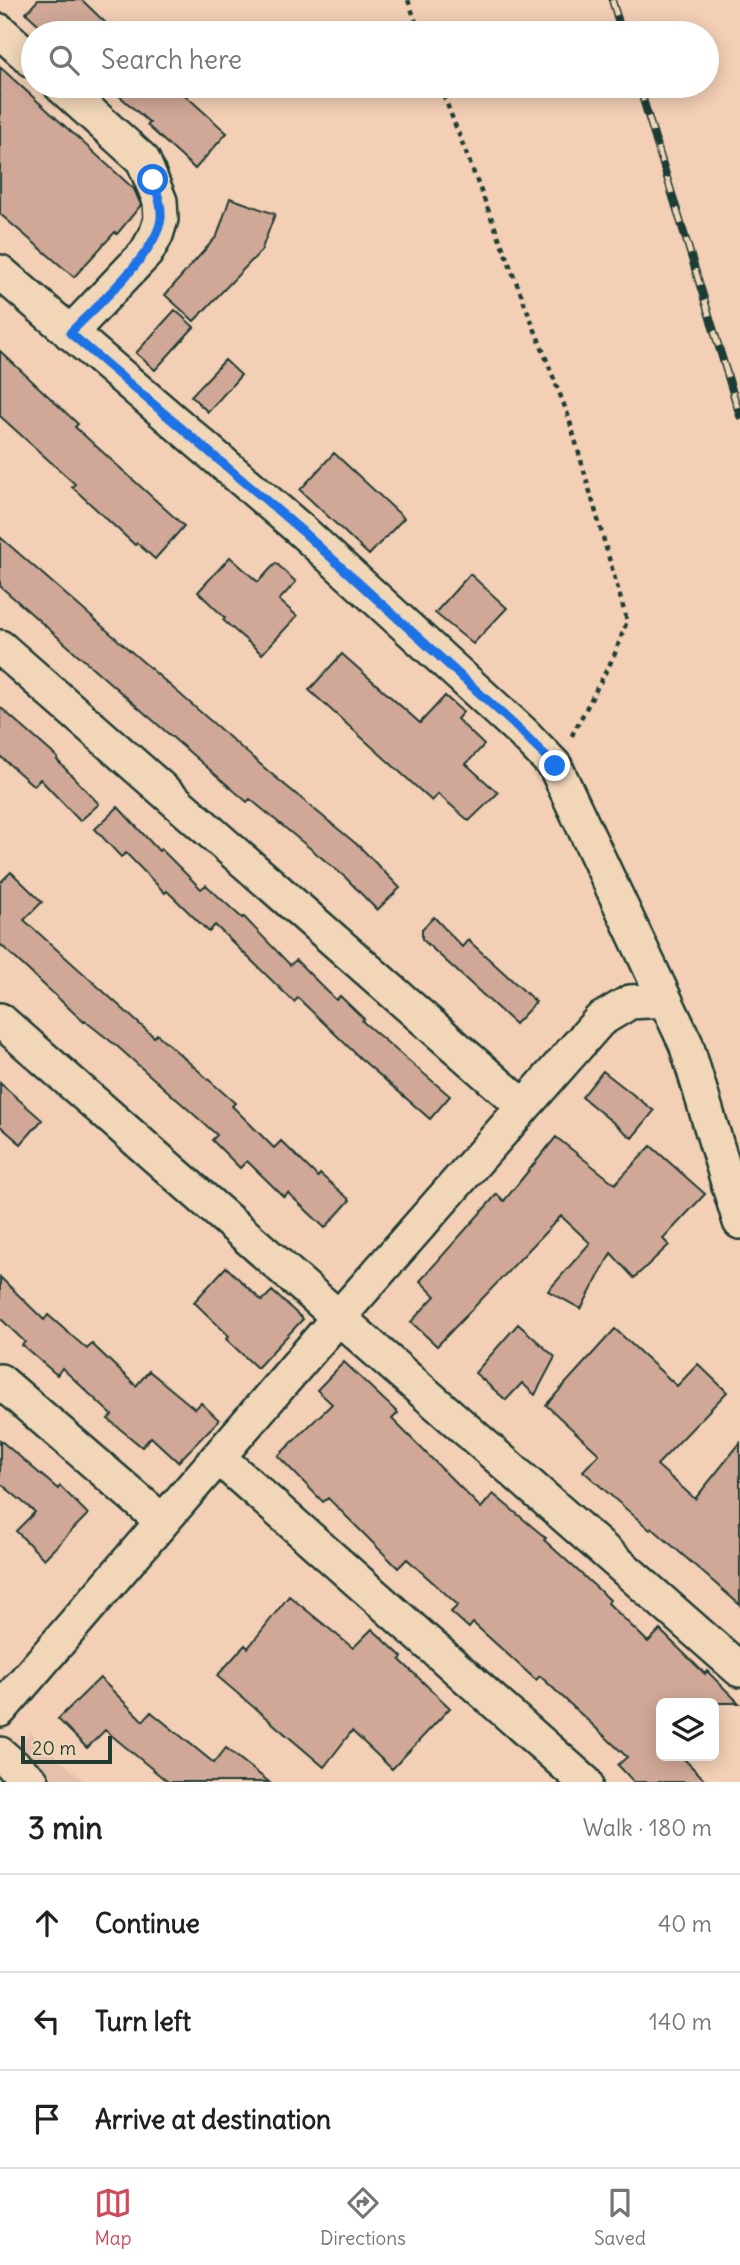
<!DOCTYPE html>
<html lang="en">
<head>
<meta charset="utf-8">
<style>
	:root { --surface:#fff; --page:#f2f2f2; --text:#202124; --muted:#757577; --line:#e0e0e0; --accent:#d1495b }
	body { margin:0; font-family:Delius,sans-serif; background:var(--page); color:var(--text) }
	.controls { position:absolute; right:21px; bottom:21px; display:grid; overflow:hidden; border-radius:10px; box-shadow:0 4px 18px #0003 }
	.controls button { width:63px; height:63px; display:grid; place-items:center; padding:0; border:0; border-bottom:2px solid var(--line); background:var(--surface); color:var(--text); font:35px sans-serif }
	.scale { position:absolute; left:21px; bottom:18px; width:91px; box-sizing:border-box; padding-left:7px; border:4px solid #1f3d34; border-top:0; font-size:19px; line-height:24px; white-space:nowrap; color:#1f3d34; -webkit-text-stroke:5px #f1d6b8; paint-order:stroke }
	.stop { position:absolute; width:21px; height:21px; margin:-16px; border:5px solid #1a73e8; border-radius:50%; background:#fff }
	.stop.end { background:#1a73e8; border-color:#fff; box-shadow:0 2px 7px #0008 }
	.list { margin:0; padding:0; list-style:none }
	h2 { display:flex; justify-content:space-between; align-items:center; height:91px; margin:0; padding:0 28px; font-size:30px }
	h2 small { font-size:23px; font-weight:400; color:var(--muted) }
	.list li { display:grid; grid-template-columns:46px 1fr auto; gap:21px; align-items:center; box-sizing:border-box; height:98px; padding:0 28px; border-top:2px solid var(--line) }
	.list b { display:block; font-size:26px; white-space:nowrap }
	.list em { font-size:23px; font-style:normal; color:var(--muted) }
	.icon { flex:none; width:38px; height:38px; fill:none; stroke:currentColor; stroke-width:2; stroke-linecap:round; stroke-linejoin:round }
	.map { position:relative; flex:none; width:740px; height:1782px; overflow:hidden }
	.search { position:absolute; background:var(--surface); box-shadow:0 4px 18px #0003; left:21px; right:21px; top:21px; height:77px; display:flex; align-items:center; gap:18px; box-sizing:border-box; padding:0 24px; border-radius:38px; color:var(--muted); font-size:26px }
	.sheet { height:385px; background:var(--surface) }
	nav { display:flex; justify-content:space-around; align-items:center; box-sizing:border-box; height:98px; border-top:2px solid var(--line); background:var(--surface); font-size:19px; color:var(--muted) }
	nav a { display:grid; justify-items:center; gap:4px }
	nav .on { color:var(--accent) }
	.map>svg:first-child { display:block }
</style>
</head>
<body>
<div class="map">
<svg width="740" height="1782" viewBox="0 0 740 1782">
	<rect width="100%" height="100%" fill="#f3cfb5"/>
	<filter id="ink" filterUnits="userSpaceOnUse"><feTurbulence type="fractalNoise" baseFrequency=".0143" numOctaves="2"/><feDisplacementMap in="SourceGraphic" scale="14" xChannelSelector="R" yChannelSelector="G"/><feConvolveMatrix kernelMatrix="1 2 1 2 8 2 1 2 1" color-interpolation-filters="sRGB"/></filter>
	<g filter="url(#ink)">
		<path fill="#e5c0aa" d="M30 1733 85 1782H0V1767Z"/>
		<path fill="#d1a897" stroke="#1f3d34" stroke-width="2" d="M38 0H82L116 33H48L26 13Z
			M0 67 134 189 141 205 117 234 115 232 74 277 0 214Z
			M108 86H175L227 133 195 169 147 125 150 123Z
			M230 198 275 214 261 251 194 321 165 295 217 236Z
			M175 310 194 327 155 370 136 353Z
			M0 351 78 424 75 427 184 526 155 559 137 543 135 545 72 487 75 484 0 416Z
			M225 360 241 375 208 412 191 396Z
			M334 453 404 518 369 555 300 490Z
			M0 537 268 771 360 847 400 888 377 910 345 877 250 799 247 802 118 690 0 586Z
			M230 557 258 582 276 563 296 582 279 600 297 616 262 654 223 620 225 618 198 592Z
			M470 574 507 608 473 644 435 613Z
			M342 654 420 723 445 696 463 712 457 719 484 745 466 764 498 793 469 821 438 794 432 801 309 690Z
			M0 707 58 758 57 760 99 804 80 821 40 779 34 786 0 756Z
			M118 807 159 851 161 849 201 889 206 885 242 918 244 917 290 965 296 960 336 1000 340 996 364 1019 362 1021 450 1096 430 1119 360 1058 298 998 294 1002 215 925 209 932 167 891 165 893 126 853 121 857 95 829Z
			M11 872 42 902 24 920 154 1037 157 1034 235 1103 232 1106 274 1148 281 1141 318 1177 320 1174 350 1200 325 1228 288 1193 284 1197 247 1161 240 1168 212 1140 217 1135 118 1047 85 1021 84 1022 0 944V883Z
			M434 917 462 947 468 940 536 1002 515 1024 422 939V929Z
			M603 1071 654 1111 632 1138 582 1097Z
			M0 1083 42 1120 21 1144 0 1126Z
			M556 1137 615 1184 651 1146 705 1194 663 1239 669 1245 634 1278 611 1253 581 1309 548 1291 590 1243 561 1216 437 1346 411 1322 435 1296 420 1281 497 1194 504 1201Z
			M226 1267 262 1301 272 1291 303 1319 257 1368 226 1339 229 1336 194 1302Z
			M0 1277 44 1320 48 1315 87 1349 92 1344 136 1386 149 1371 195 1409 201 1403 219 1420 178 1462 151 1437 142 1447 108 1419 112 1415 62 1368 57 1375 22 1345 25 1342 0 1318Z
			M518 1324 555 1357 535 1395 522 1383 506 1400 475 1373Z
			M615 1329 677 1386 698 1364 727 1392 657 1465 695 1499 740 1443V1605L652 1528 650 1530 583 1471 599 1454 546 1405Z
			M344 1362 398 1413 392 1419 481 1508 493 1494 546 1538 544 1540 610 1600 608 1603 648 1642 660 1630 705 1674 707 1671 739 1703H661V1756H681L707 1782H634L618 1765 627 1757 540 1676 536 1680 473 1623 469 1628 451 1612 458 1605 407 1559 398 1568 328 1498 323 1502 278 1456 332 1404 317 1390Z
			M0 1440 58 1489 60 1486 88 1514 44 1559 16 1531 35 1512 0 1483Z
			M289 1596 353 1648 372 1629 402 1657 400 1660 450 1708 392 1769 352 1731 324 1767 217 1676 245 1645 248 1648Z
			M100 1678 143 1721 151 1712 214 1763 226 1748 269 1782H168L105 1730 87 1748 58 1719Z"/>
		<g fill="none" stroke-linecap="round" stroke-linejoin="round">
			<defs>
				<path id="minor" d="M0 31 33 61
					M61 86 143 160 160 201 161 219 156 235 146 253 70 333
					M0 272 302 531 523 733 555 766 686 1044 740 1222
					M0 647 523 1106
					M0 1020 740 1670
					M0 1381 162 1521
					M219 1458 585 1782
					M0 1710 338 1318 600 1020 630 1002 665 1000
					M0 1754 32 1782"/>
			</defs>
			<use href="#minor" stroke="#1f3d34" stroke-width="38"/>
			<path stroke="#1f3d34" stroke-width="4.5" stroke-dasharray="5 5" stroke-linecap="butt" d="M408 0 420 33
				M440 86 568 415 627 621 614 656 570 739"/>
			<use href="#minor" stroke="#f1d6b8" stroke-width="33"/>
			<defs>
				<path id="rail" d="M612 0 622 33
					M639 86 740 416"/>
			</defs>
			<use href="#rail" stroke="#1f3d34" stroke-width="8"/>
			<use href="#rail" stroke="#f1d6b8" stroke-width="5" stroke-dasharray="16" stroke-linecap="butt"/>
		</g>
	</g>
	<g fill="none" stroke-linecap="round" stroke-linejoin="round" filter="url(#ink)">
		<path stroke="#1a73e8" stroke-width="9" d="M153 180C157 193 162 204 161 218 158 252 95 307 70 333L302 531 523 733 555 766"/>
	</g>
</svg>
<div class="controls">
<button><svg class="icon" aria-label="layers" viewBox="0 0 24 24"><path d="M12 4l9 5-9 5-9-5zM3 14l9 5 9-5"/></svg></button>
</div>
<div class="scale">20 m</div>
<div class="stop" style="left:153px;top:180px"></div>
<div class="stop end" style="left:555px;top:766px"></div>
<div class="search"><svg class="icon" aria-label="search" viewBox="0 0 24 24"><circle cx="10" cy="10" r="6"/><path d="M15 15l6 6"/></svg>Search here</div>
</div>
<section class="sheet">
<h2>3 min<small>Walk · 180 m</small></h2>
<ul class="list">
<li><svg class="icon" aria-label="ahead" viewBox="0 0 24 24"><path d="M12 20V5M6 11l6-6 6 6"/></svg><div><b>Continue</b></div><em>40 m</em></li>
<li><svg class="icon" aria-label="left" viewBox="0 0 24 24"><path d="M17 20v-9H6M10 6l-5 5 5 5"/></svg><div><b>Turn left</b></div><em>140 m</em></li>
<li><svg class="icon" aria-label="arrive" viewBox="0 0 24 24"><path d="M6 21V4h12l-3 4 3 4H6"/></svg><div><b>Arrive at destination</b></div></li>
</ul>
</section>
<nav>
<a class="on"><svg class="icon" aria-label="map" viewBox="0 0 24 24"><path d="M3 6l6-2 6 2 6-2v14l-6 2-6-2-6 2zM9 4v14M15 6v14"/></svg>Map</a>
<a><svg class="icon" aria-label="directions" viewBox="0 0 24 24"><path d="M12 3l9 9-9 9-9-9zM9 14v-3h6M13 9l2 2-2 2"/></svg>Directions</a>
<a><svg class="icon" aria-label="saved" viewBox="0 0 24 24"><path d="M7 4h10v16l-5-4-5 4z"/></svg>Saved</a>
</nav>
</body>
</html>
